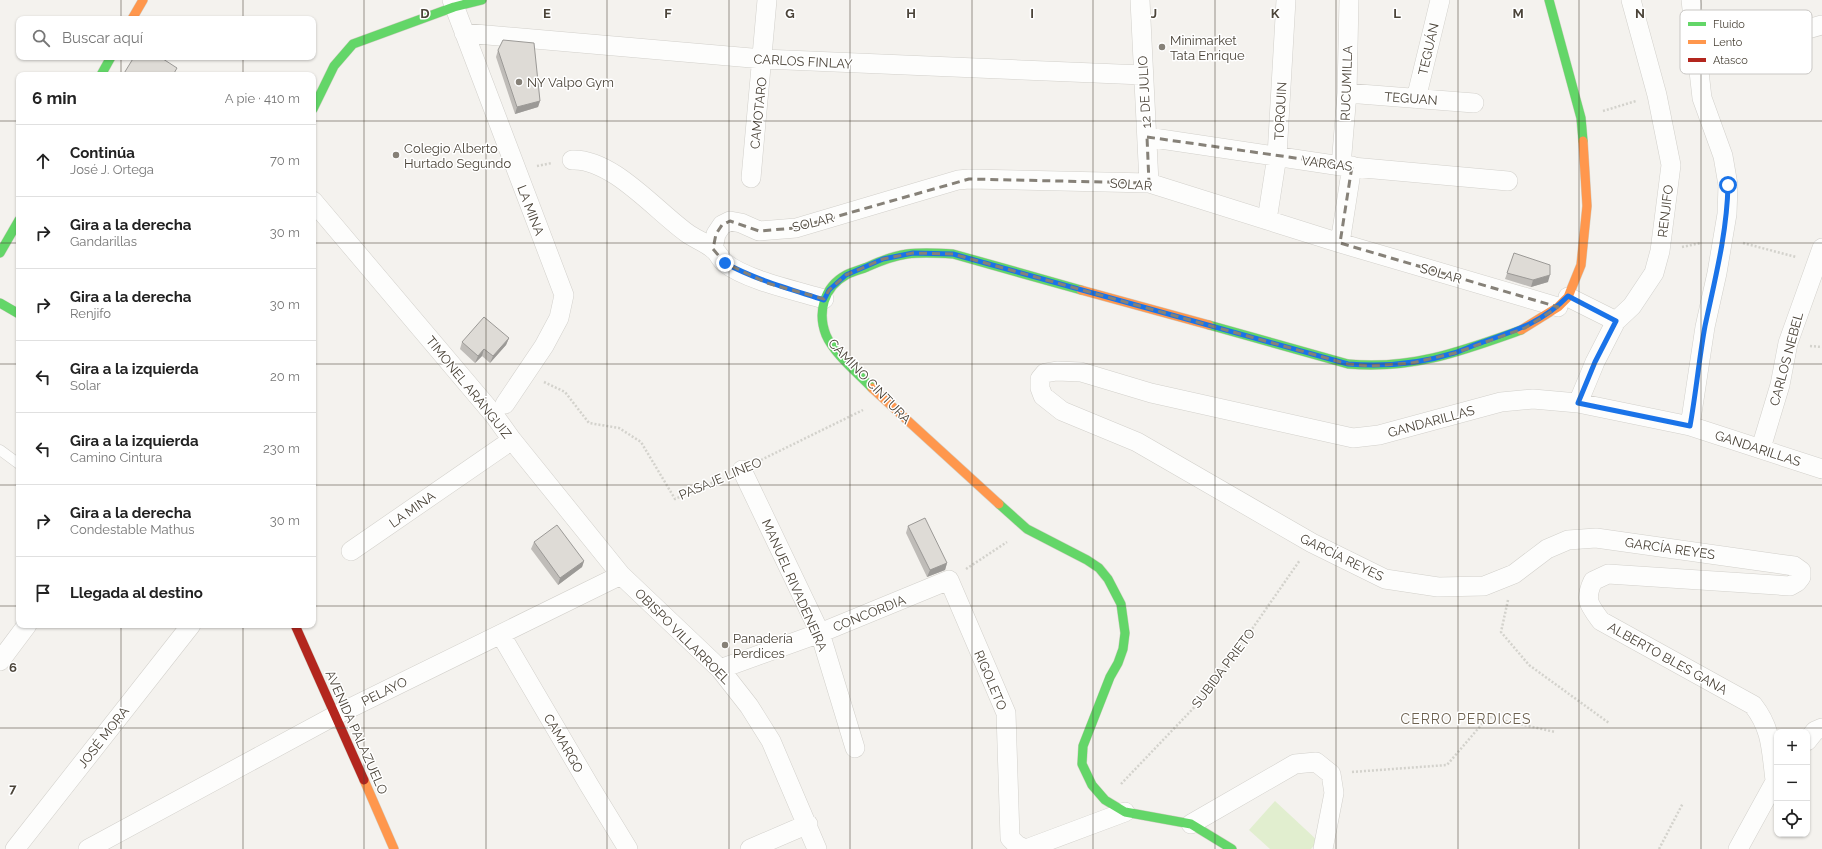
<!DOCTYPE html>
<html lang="es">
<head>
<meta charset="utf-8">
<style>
	:root { --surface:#fff; --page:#f6f6f6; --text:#222; --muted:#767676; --line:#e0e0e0 }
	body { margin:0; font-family:Raleway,sans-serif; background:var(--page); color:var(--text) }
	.controls { position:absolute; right:12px; bottom:12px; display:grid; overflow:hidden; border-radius:8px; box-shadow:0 1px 3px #0004 }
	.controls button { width:36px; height:36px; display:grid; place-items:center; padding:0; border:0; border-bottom:1px solid var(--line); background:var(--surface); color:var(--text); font:20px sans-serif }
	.stop { position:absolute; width:12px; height:12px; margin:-9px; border:3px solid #1a73e8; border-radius:50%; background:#fff }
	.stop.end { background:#1a73e8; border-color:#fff; box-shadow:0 1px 4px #0008 }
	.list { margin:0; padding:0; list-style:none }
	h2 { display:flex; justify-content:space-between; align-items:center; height:52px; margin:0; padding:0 16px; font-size:17px }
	h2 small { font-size:13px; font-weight:400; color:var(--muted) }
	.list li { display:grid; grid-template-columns:26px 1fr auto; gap:12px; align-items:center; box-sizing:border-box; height:72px; padding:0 16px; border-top:1px solid var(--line) }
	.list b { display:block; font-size:15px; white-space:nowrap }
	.list p { margin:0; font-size:13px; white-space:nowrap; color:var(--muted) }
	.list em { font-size:13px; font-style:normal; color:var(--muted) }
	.icon { flex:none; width:22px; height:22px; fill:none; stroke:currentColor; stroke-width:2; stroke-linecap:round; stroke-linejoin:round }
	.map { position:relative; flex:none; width:1822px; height:849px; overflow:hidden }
	.search { position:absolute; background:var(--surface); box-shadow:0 1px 3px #0004; left:16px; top:16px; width:300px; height:44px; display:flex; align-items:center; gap:10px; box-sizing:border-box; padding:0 14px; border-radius:8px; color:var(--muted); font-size:15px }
	.panel { position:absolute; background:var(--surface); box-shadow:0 1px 3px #0004; left:16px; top:72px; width:300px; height:556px; border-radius:8px }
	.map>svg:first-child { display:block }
</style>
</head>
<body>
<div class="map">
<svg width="1822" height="849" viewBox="0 0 1822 849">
	<rect width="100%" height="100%" fill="#f4f2ee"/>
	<path fill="#e1eecf" d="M1275 801 1318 841 1311 849H1270L1249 830Z"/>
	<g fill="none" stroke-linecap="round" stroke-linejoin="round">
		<defs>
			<path id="lane" d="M0 450 19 464"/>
			<path id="street" d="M452 0 564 295 559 318 544 346 505 404
				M1140 0 1149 183
				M464 33 763 59 1143 75
				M1697 60 1822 25
				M1347 93 1474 103
				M1416 99 1440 0
				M1147 137 1341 166 1508 181
				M572 160C612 158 656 211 687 233 695 239 705 242 713 249 718 252 720 259 725 263 746 280 797 291 824 299
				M1341 166 1347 93 1349 0
				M751 178 767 0
				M313 201 494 415 512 440 621 575 720 669 749 706 771 741 817 849
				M1267 220 1277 156 1286 0
				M1340 243 1352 166
				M713 249 716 234 722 225 730 221 741 223 759 231 796 228 958 180 969 179 1149 183 1340 243 1558 307
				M1568 297 1616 321
				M1578 403 1595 362 1616 321 1632 306 1654 273 1660 251 1671 165 1657 95 1631 0
				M1690 426 1705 327 1717 273 1727 214 1728 185 1723 156 1702 98 1691 0
				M1761 448 1780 385 1788 343 1822 248
				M742 470 820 633 855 748
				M351 551 512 440
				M501 635 589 785 628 849
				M0 661 27 625
				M720 669 820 633 949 580 1006 713 1010 838 1017 845 1025 849
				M1807 741 1815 731 1822 728
				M1775 780C1771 750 1772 729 1753 705L1601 621C1589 605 1584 600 1593 581L1608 574 1790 586 1797 582 1801 577V571L1794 566 1596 538 1568 540 1547 549 1514 574 1484 586 1438 587 1385 579 1312 543 1137 442 1062 411 1043 396 1040 388V379L1045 373 1057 371 1081 372 1151 393 1353 438 1379 435 1501 402 1533 399 1578 403 1690 426 1822 469
				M1191 824 1295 764 1316 762 1331 774 1334 793 1323 849
				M15 849 191 625
				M88 849 336 715 621 575
				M750 849 808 824
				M1026 849 1125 812
				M1738 849 1777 778"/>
			<path id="fast" d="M1549 0 1581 118 1583 141
				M101 75 111 57
				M313 109 334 66 353 44 454 7 482 0
				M0 253 19 220
				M0 303 19 314
				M1209 325 1348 364C1412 370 1462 351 1521 330
				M872 388C858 373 834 354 826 335 817 312 824 287 846 275 853 271 860 270 867 267 880 261 893 256 907 254 923 252 938 253 953 254L1081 290
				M999 504 1027 529 1087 560 1099 568 1108 579 1121 604 1125 633 1123 649 1118 663 1110 677 1083 746 1082 764 1092 785 1105 800 1125 812 1191 824 1232 849"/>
			<path id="slow" d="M132 19 143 0
				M1081 290 1209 325
				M1521 330 1558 307 1568 297 1581 265 1587 206 1583 141
				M872 388 999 504
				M364 780 394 849"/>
			<path id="jam" d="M295 625 364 780"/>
		</defs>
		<use href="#lane" stroke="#d2d0cb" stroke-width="11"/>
		<use href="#street" stroke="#d2d0cb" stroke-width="20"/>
		<use href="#fast" stroke="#d3cfc5" stroke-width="10"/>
		<use href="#slow" stroke="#d3cfc5" stroke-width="10"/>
		<use href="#jam" stroke="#d3cfc5" stroke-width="10"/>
		<path stroke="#d3d2cc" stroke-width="2.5" stroke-dasharray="2 2" stroke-linecap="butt" d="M1603 111 1636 101
			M537 166 552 163
			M1743 243 1796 257
			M1682 247 1701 243
			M1810 346 1822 347
			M544 382 565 392 589 423 619 428 641 442 675 499 723 478
			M761 460 863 410
			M966 569 1007 542
			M1508 600 1501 632 1529 665 1609 723
			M1352 772 1447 765 1488 717 1555 732
			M1121 784 1207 694 1300 560
			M1659 849 1683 803"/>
		<use href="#lane" stroke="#fdfdfc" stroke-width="10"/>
		<use href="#street" stroke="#fdfdfc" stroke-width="19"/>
		<use href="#fast" stroke="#63d668" stroke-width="9"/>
		<use href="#slow" stroke="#ff974d" stroke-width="9"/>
		<use href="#jam" stroke="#b3261e" stroke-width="9"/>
	</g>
	<path fill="#bfbcb8" d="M498 50 540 101 538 107 515 114 496 57Z
		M1514 253 1548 282 1531 287 1505 279Z
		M509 338 506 345 490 363 482 356 475 363 460 349 462 342Z
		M908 526 947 563 945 570 927 577 906 533Z
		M534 542 584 561 582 567 558 585 531 549Z"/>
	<path fill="#9b9996" d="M540 101 538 107 515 114 517 107Z
		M1550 275 1548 282 1531 287 1533 280Z
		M509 338 506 345 490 363 493 356Z
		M484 349 482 356 475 363 478 356Z
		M584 561 582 567 558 585 560 578Z
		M947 563 945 570 927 577 930 570Z"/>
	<path fill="#dedbd6" stroke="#9b9996" d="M503 40 534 43 540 101 517 107 498 50Z
		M134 57H160L177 68 173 75H123Z
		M1514 253 1550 265V275L1533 280 1507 273Z
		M484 317 509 338 493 356 484 349 478 356 462 342Z
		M925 518 947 563 930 570 908 526Z
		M557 525 584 561 560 578 534 542Z"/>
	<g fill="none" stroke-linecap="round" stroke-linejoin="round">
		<path stroke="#1a73e8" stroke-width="5" d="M725 263C756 280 790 289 824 300L829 290 846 275 883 259 913 253 953 254 1348 364C1384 367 1419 364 1454 353 1464 350 1473 345 1483 342 1515 331 1543 322 1568 296L1616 321 1595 362 1578 403 1690 426C1696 393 1699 359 1705 326 1715 279 1727 233 1728 185"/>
	</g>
	<path fill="none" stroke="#868178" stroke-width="3" stroke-dasharray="8 5" stroke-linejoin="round" d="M1147 137 1352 166 1340 243 1558 307 1525 328 1455 353 1412 363 1369 366 1348 364 953 254 913 253 883 259 846 275 829 290 824 299 767 283 725 263 713 249 716 234 722 225 730 221 759 231 796 228 969 179 1149 183Z"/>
	<path fill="none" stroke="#4b4439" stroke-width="1" stroke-opacity="0.55" d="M121 0V19M243 0V19M364 0V849M486 0V849M607 0V849M729 0V849M850 0V849M972 0V849M1093 0V849M1215 0V849M1336 0V849M1458 0V849M1579 0V849M1701 0V849M121 57V75M243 57V75M0 121H19M313 121H1822M0 243H19M313 243H1822M0 364H19M313 364H1822M0 485H19M313 485H1822M0 606H19M313 606H1822M121 625V849M243 625V849M0 728H1822"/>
	<g fill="#868178" stroke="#fff" stroke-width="1.5">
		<circle cx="1162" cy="47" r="4"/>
		<circle cx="519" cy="82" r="4"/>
		<circle cx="396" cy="155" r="4"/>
		<circle cx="725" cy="645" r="4"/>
	</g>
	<g text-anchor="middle" stroke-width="3" stroke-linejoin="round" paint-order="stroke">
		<g font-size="13" fill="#4b4439" stroke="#fff" text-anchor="start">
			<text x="1170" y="45">Minimarket<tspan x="1170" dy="15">Tata Enrique</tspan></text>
			<text x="527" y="87">NY Valpo Gym</text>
			<text x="404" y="153">Colegio Alberto<tspan x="404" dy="15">Hurtado Segundo</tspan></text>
			<text x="733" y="643">Panadería<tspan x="733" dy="15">Perdices</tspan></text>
		</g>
		<g font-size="13" fill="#4b4439" stroke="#fff">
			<text transform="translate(1428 49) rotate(-77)" y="5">TEGUÁN</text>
			<text transform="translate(803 61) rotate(3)" y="5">CARLOS FINLAY</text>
			<text transform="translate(1346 83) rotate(-88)" y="5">RUCUMILLA</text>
			<text transform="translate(1144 92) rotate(-93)" y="5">12 DE JULIO</text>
			<text transform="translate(1411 98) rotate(4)" y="5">TEGUAN</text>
			<text transform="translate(1280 111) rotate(-87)" y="5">TORQUIN</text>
			<text transform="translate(758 113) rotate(-84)" y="5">CAMOTARO</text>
			<text transform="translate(1327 163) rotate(7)" y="5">VARGAS</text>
			<text transform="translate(1131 184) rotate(4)" y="5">SOLAR</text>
			<text transform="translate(531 210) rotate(69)" y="5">LA MINA</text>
			<text transform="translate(1665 211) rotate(-83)" y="5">RENJIFO</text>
			<text transform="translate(813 222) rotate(-14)" y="5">SOLAR</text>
			<text transform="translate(1441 273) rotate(16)" y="5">SOLAR</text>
			<text transform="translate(1786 359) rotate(-75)" y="5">CARLOS NEBEL</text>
			<text transform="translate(870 381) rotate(46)" y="5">CAMINO CINTURA</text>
			<text transform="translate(469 387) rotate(51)" y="5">TIMONEL ARÁNGUIZ</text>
			<text transform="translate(1431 421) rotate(-15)" y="5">GANDARILLAS</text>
			<text transform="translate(1758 448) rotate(18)" y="5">GANDARILLAS</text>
			<text transform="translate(720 478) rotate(-23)" y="5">PASAJE LINEO</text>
			<text transform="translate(412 509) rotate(-35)" y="5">LA MINA</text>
			<text transform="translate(1670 548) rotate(8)" y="5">GARCÍA REYES</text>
			<text transform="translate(1342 557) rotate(26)" y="5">GARCÍA REYES</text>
			<text transform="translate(795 585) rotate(66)" y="5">MANUEL RIVADENEIRA</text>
			<text transform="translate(869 613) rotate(-22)" y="5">CONCORDIA</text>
			<text transform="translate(683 636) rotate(45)" y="5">OBISPO VILLARROEL</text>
			<text transform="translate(1668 658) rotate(29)" y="5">ALBERTO BLES GANA</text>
			<text transform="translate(1223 668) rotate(-53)" y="5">SUBIDA PRIETO</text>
			<text transform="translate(991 680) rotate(67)" y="5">RIGOLETO</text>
			<text transform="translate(384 691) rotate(-26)" y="5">PELAYO</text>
			<text transform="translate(357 732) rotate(66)" y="5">AVENIDA PALAZUELO</text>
			<text transform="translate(103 737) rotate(-52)" y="5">JOSÉ MORA</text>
			<text transform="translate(564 743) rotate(60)" y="5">CAMARGO</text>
		</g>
		<g font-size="14" letter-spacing="1" fill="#6e6250" stroke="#fff">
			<text x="1466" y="724">CERRO PERDICES</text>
		</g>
	</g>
	<rect x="1680" y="10" width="132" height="64" rx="6" fill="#fff" stroke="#c9c7c4" stroke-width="1"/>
	<rect x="1688" y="22" width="18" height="4" fill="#63d668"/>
	<rect x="1688" y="40" width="18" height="4" fill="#ff974d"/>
	<rect x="1688" y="58" width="18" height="4" fill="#b3261e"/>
	<g font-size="11" fill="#4b4439">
		<text x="1713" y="28">Fluido</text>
		<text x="1713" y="46">Lento</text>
		<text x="1713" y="64">Atasco</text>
	</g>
	<g font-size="13" text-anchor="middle" font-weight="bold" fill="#4b4439" stroke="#fff" stroke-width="3" stroke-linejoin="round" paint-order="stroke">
		<text x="425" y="18">D</text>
		<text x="547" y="18">E</text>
		<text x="668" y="18">F</text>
		<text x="790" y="18">G</text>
		<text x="911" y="18">H</text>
		<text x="1032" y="18">I</text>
		<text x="1154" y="18">J</text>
		<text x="1275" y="18">K</text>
		<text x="1397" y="18">L</text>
		<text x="1518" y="18">M</text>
		<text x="1640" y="18">N</text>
		<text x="13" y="672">6</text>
		<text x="13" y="793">7</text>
	</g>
</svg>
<div class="controls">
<button>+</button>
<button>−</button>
<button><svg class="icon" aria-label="locate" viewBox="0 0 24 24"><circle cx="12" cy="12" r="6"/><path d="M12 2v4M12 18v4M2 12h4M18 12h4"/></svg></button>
</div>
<div class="stop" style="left:1728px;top:185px"></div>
<div class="stop end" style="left:725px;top:263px"></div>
<div class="search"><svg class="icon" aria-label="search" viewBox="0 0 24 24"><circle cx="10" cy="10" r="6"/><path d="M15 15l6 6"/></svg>Buscar aquí</div>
<section class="panel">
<h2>6 min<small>A pie · 410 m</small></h2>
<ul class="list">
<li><svg class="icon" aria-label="ahead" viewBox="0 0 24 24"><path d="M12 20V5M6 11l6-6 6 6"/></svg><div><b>Continúa</b><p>José J. Ortega</p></div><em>70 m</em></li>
<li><svg class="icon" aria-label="right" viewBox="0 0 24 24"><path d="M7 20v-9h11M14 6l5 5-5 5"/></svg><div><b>Gira a la derecha</b><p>Gandarillas</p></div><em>30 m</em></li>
<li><svg class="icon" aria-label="right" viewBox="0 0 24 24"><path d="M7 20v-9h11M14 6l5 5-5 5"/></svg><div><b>Gira a la derecha</b><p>Renjifo</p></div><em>30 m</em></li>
<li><svg class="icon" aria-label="left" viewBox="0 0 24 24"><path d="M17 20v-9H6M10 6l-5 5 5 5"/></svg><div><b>Gira a la izquierda</b><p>Solar</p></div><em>20 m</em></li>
<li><svg class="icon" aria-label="left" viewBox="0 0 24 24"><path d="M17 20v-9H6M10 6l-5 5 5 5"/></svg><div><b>Gira a la izquierda</b><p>Camino Cintura</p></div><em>230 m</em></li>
<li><svg class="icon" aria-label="right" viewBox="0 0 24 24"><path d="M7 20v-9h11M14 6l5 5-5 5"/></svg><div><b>Gira a la derecha</b><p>Condestable Mathus</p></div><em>30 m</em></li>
<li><svg class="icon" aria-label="arrive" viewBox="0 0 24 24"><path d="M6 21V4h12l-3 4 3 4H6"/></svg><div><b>Llegada al destino</b></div></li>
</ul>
</section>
</div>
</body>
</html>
